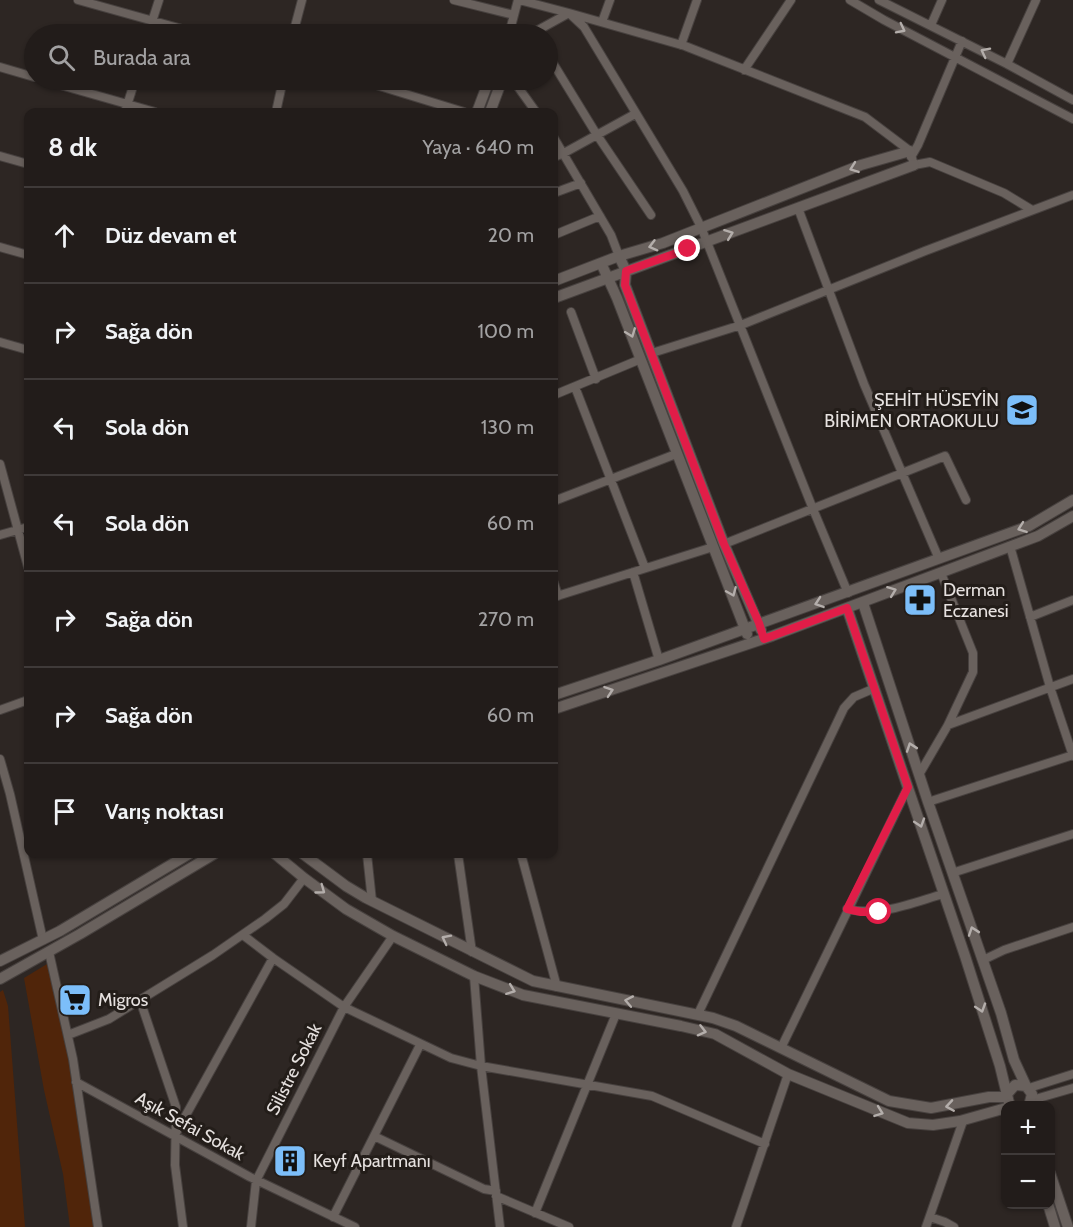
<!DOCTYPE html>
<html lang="tr">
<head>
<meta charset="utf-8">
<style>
	:root { --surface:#221c1a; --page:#2e2927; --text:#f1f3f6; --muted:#a2a1a2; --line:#3f3a39 }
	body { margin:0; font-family:Cabin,sans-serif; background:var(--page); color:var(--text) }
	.controls { position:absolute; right:18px; bottom:18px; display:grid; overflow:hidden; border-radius:12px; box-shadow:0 2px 4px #0004 }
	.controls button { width:54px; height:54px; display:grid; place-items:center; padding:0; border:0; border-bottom:2px solid var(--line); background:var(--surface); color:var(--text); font:30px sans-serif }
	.stop { position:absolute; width:18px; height:18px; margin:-14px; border:4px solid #e11d48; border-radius:50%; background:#fff }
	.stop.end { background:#e11d48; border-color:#fff; box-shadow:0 2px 6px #0008 }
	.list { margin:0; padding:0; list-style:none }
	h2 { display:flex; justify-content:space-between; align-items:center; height:78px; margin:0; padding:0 24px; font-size:26px }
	h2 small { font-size:20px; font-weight:400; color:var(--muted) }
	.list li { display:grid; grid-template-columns:39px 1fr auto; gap:18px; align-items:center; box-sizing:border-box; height:96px; padding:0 24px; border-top:2px solid var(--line) }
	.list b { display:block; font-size:22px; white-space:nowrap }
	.list em { font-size:20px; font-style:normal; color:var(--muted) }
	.icon { flex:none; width:33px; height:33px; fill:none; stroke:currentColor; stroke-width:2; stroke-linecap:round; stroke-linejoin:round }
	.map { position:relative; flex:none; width:1073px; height:1227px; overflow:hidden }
	.search { position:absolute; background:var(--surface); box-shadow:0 2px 4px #0004; left:24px; top:24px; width:534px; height:66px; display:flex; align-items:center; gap:15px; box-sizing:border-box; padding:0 21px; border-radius:33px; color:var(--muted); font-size:22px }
	.panel { position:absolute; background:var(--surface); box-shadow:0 2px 4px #0004; left:24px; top:108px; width:534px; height:750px; border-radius:12px }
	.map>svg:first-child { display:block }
</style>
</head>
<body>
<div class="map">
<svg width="1073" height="1227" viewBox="0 0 1073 1227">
	<rect width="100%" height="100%" fill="#2d2623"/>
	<path fill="#50250a" d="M47 964 52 967 73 1059 98 1227H70L63 1174 44 1090 24 978Z
		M3 990 8 1006 25 1227H0V992Z"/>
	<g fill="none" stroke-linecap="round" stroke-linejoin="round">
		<defs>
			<path id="minor" d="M78 0 200 34
				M454 0 514 15
				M519 0 569 13 584 27 683 191 701 227 813 509 848 593
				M850 0 884 20 1073 119
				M879 0 1007 64 1073 100
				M602 22 610 0
				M931 25 942 0
				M148 34 159 0
				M293 34 302 0
				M509 34 518 0
				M531 34 569 13 685 46 865 117 910 151 914 165 930 162 1004 193 1032 210
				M681 45 697 0
				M548 55 597 135 651 215
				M1007 64 1036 0
				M0 67 34 77
				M744 70 791 0
				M43 80 155 112
				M360 80 464 112
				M513 80 536 112
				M125 112 135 80
				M276 112 283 80
				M554 138 611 235 619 256
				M0 156 28 164
				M554 157 564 153 635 114
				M911 157 918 145 962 41
				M554 193 581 183
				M798 208 864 384 939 559
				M554 235 600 216
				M0 247 28 255
				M571 312 596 379
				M0 342 28 350
				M652 353 741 325 925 251 1073 195
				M575 387 645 568
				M554 395 641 359
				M0 464 28 567
				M554 501 676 454
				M0 535 28 527
				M724 544 945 456 966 500
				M1010 546 1050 687 1073 756
				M633 572 659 660
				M554 583 558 596
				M554 597 713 547
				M1030 617 1073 600
				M0 710 28 700
				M948 725 1073 679
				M0 759 10 794 43 940
				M920 773 948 725 973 672V653L941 573
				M928 802 1073 755
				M367 854 372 901
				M458 854 472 952
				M521 854 557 987
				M952 873 1073 834
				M847 909C880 917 912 903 943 894
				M243 935 273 958 344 1007 451 1058 481 1066 652 1096 765 1144
				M49 952 73 1059 98 1227
				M983 960 1004 950 1073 927
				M474 976 481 1066 500 1227
				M140 1000 176 1107 175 1165 183 1227
				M698 1014 844 708 854 697 875 688
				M68 1035 109 1019 213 955 265 919 284 904 304 878
				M781 1048 908 787
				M76 1082 250 1177 355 1227
				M1029 1088 1073 1074
				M1032 1100 1073 1088
				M176 1133 273 958
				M374 1136 484 1189 496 1191
				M496 1196 569 1227
				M535 1213 616 1014
				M333 1217 420 1045
				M930 1217 945 1222 954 1227
				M251 1227 256 1181 344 1007 393 936
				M736 1227 788 1074
				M926 1227 963 1121"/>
			<path id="tertiary" d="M477 112 489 80
				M490 112 502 80
				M619 256 626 271 625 285 724 544 761 630
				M601 263 617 298 747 634
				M554 281 619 256 663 243 861 165 910 151
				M554 298 914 165
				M863 603 928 802 1001 1013 1014 1060 1026 1086
				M847 608 965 956 1000 1066 1009 1103
				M554 695 659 660 1029 526 1073 500
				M554 709 772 636 1038 536 1073 516
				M275 854 304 878 346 909 393 936 474 976 523 995 681 1026 715 1034 788 1074 908 1123 933 1125 960 1121 1006 1108
				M303 854 346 886 366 898 533 981 713 1018 736 1026 889 1101 931 1108 989 1097H1007
				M0 961 60 931 189 854
				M0 979 80 934 214 854
				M1008 1093 1015 1085 1026 1086 1032 1094 1029 1106
				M1050 1173 1068 1227
				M1048 1204 1055 1227"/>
		</defs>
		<use href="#minor" stroke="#47413f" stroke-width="10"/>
		<use href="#tertiary" stroke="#47413f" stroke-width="12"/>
		<use href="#minor" stroke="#69615d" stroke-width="8"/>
		<use href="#tertiary" stroke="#69615d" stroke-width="10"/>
	</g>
	<defs><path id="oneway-chevron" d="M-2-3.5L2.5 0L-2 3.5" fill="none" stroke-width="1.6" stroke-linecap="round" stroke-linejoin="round" transform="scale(1.5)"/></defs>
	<g stroke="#b4aeab">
		<use href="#oneway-chevron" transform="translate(901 29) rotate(27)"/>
		<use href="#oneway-chevron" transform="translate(985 52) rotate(-153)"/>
		<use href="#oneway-chevron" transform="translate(854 168) rotate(160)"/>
		<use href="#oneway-chevron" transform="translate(729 234) rotate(-21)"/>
		<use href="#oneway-chevron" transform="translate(653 246) rotate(165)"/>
		<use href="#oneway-chevron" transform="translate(631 333) rotate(69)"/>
		<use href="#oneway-chevron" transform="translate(1022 528) rotate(160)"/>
		<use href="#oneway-chevron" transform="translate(892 591) rotate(-21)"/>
		<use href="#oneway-chevron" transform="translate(732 592) rotate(67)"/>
		<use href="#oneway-chevron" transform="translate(819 603) rotate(161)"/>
		<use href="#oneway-chevron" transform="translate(609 691) rotate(-19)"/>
		<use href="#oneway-chevron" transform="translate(911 747) rotate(-109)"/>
		<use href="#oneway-chevron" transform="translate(920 823) rotate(72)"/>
		<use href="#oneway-chevron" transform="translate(321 890) rotate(36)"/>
		<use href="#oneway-chevron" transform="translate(973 931) rotate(-109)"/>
		<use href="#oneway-chevron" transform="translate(446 939) rotate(-153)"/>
		<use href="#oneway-chevron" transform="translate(511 990) rotate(21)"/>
		<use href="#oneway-chevron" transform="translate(629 1001) rotate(-169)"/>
		<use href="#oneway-chevron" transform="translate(981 1008) rotate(72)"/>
		<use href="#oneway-chevron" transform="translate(702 1031) rotate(14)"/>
		<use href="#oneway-chevron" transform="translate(950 1106) rotate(171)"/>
		<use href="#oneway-chevron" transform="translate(879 1112) rotate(20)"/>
	</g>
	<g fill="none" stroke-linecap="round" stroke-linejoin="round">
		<path stroke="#e11d48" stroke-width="8" d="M688 249 626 271 625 285 724 544 759 623 764 639 847 608 908 787 847 909 861 912H879"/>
	</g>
	<defs>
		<symbol id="school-square" viewBox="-11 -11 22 22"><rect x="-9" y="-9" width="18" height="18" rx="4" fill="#7cbef9" stroke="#231d19"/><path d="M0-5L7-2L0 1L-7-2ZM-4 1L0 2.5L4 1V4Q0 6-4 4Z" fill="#111"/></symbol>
		<symbol id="pharmacy-square" viewBox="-11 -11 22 22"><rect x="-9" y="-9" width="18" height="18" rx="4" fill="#7cbef9" stroke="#231d19"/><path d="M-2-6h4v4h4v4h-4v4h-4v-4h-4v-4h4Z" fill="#111"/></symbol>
		<symbol id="supermarket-square" viewBox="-11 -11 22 22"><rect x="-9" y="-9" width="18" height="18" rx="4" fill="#7cbef9" stroke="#231d19"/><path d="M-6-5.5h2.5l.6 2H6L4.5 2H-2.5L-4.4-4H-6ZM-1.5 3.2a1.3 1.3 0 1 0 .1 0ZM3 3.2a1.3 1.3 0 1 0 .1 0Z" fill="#111"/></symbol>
		<symbol id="building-square" viewBox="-11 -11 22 22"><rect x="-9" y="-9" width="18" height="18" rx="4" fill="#7cbef9" stroke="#231d19"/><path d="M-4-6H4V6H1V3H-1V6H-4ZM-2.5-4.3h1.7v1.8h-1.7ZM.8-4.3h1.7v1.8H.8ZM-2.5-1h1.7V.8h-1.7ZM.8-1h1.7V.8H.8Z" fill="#111"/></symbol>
	</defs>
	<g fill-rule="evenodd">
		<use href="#school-square" x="1003" y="391" width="38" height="38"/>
		<use href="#pharmacy-square" x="901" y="581" width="38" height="38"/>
		<use href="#supermarket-square" x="56" y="981" width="38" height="38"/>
		<use href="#building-square" x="271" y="1142" width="38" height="38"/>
	</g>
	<g text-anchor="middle" stroke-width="6" stroke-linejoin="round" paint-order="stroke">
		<g font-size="18" fill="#e6e1df" stroke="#231d19" text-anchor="start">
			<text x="999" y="406" text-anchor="end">ŞEHİT HÜSEYİN<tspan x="999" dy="21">BİRİMEN ORTAOKULU</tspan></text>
			<text x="943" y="596">Derman<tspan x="943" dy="21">Eczanesi</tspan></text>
			<text x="98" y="1006">Migros</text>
			<text x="313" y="1167">Keyf Apartmanı</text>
		</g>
		<g font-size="18" fill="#e6e1df" stroke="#231d19">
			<text transform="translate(294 1069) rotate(-63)" y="6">Silistre Sokak</text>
			<text transform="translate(190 1126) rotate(29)" y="6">Aşık Sefai Sokak</text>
		</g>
	</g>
</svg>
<div class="controls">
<button>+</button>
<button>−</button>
</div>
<div class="stop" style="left:879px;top:912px"></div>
<div class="stop end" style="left:688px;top:249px"></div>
<div class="search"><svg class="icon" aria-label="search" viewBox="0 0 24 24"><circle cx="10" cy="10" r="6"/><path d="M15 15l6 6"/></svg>Burada ara</div>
<section class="panel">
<h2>8 dk<small>Yaya · 640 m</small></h2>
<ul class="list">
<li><svg class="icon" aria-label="ahead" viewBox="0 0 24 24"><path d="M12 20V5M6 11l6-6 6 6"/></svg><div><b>Düz devam et</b></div><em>20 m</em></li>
<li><svg class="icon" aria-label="right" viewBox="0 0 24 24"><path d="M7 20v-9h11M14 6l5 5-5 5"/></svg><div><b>Sağa dön</b></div><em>100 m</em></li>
<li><svg class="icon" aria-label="left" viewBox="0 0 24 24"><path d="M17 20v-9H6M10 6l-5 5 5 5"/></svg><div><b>Sola dön</b></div><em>130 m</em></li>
<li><svg class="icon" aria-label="left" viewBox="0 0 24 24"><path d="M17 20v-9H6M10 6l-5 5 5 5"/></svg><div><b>Sola dön</b></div><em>60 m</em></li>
<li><svg class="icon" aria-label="right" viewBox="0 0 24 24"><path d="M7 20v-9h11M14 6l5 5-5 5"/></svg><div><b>Sağa dön</b></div><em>270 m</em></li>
<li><svg class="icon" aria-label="right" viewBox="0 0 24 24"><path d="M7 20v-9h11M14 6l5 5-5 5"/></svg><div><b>Sağa dön</b></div><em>60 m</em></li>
<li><svg class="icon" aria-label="arrive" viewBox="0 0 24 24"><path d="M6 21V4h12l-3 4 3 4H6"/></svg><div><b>Varış noktası</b></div></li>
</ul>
</section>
</div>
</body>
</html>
